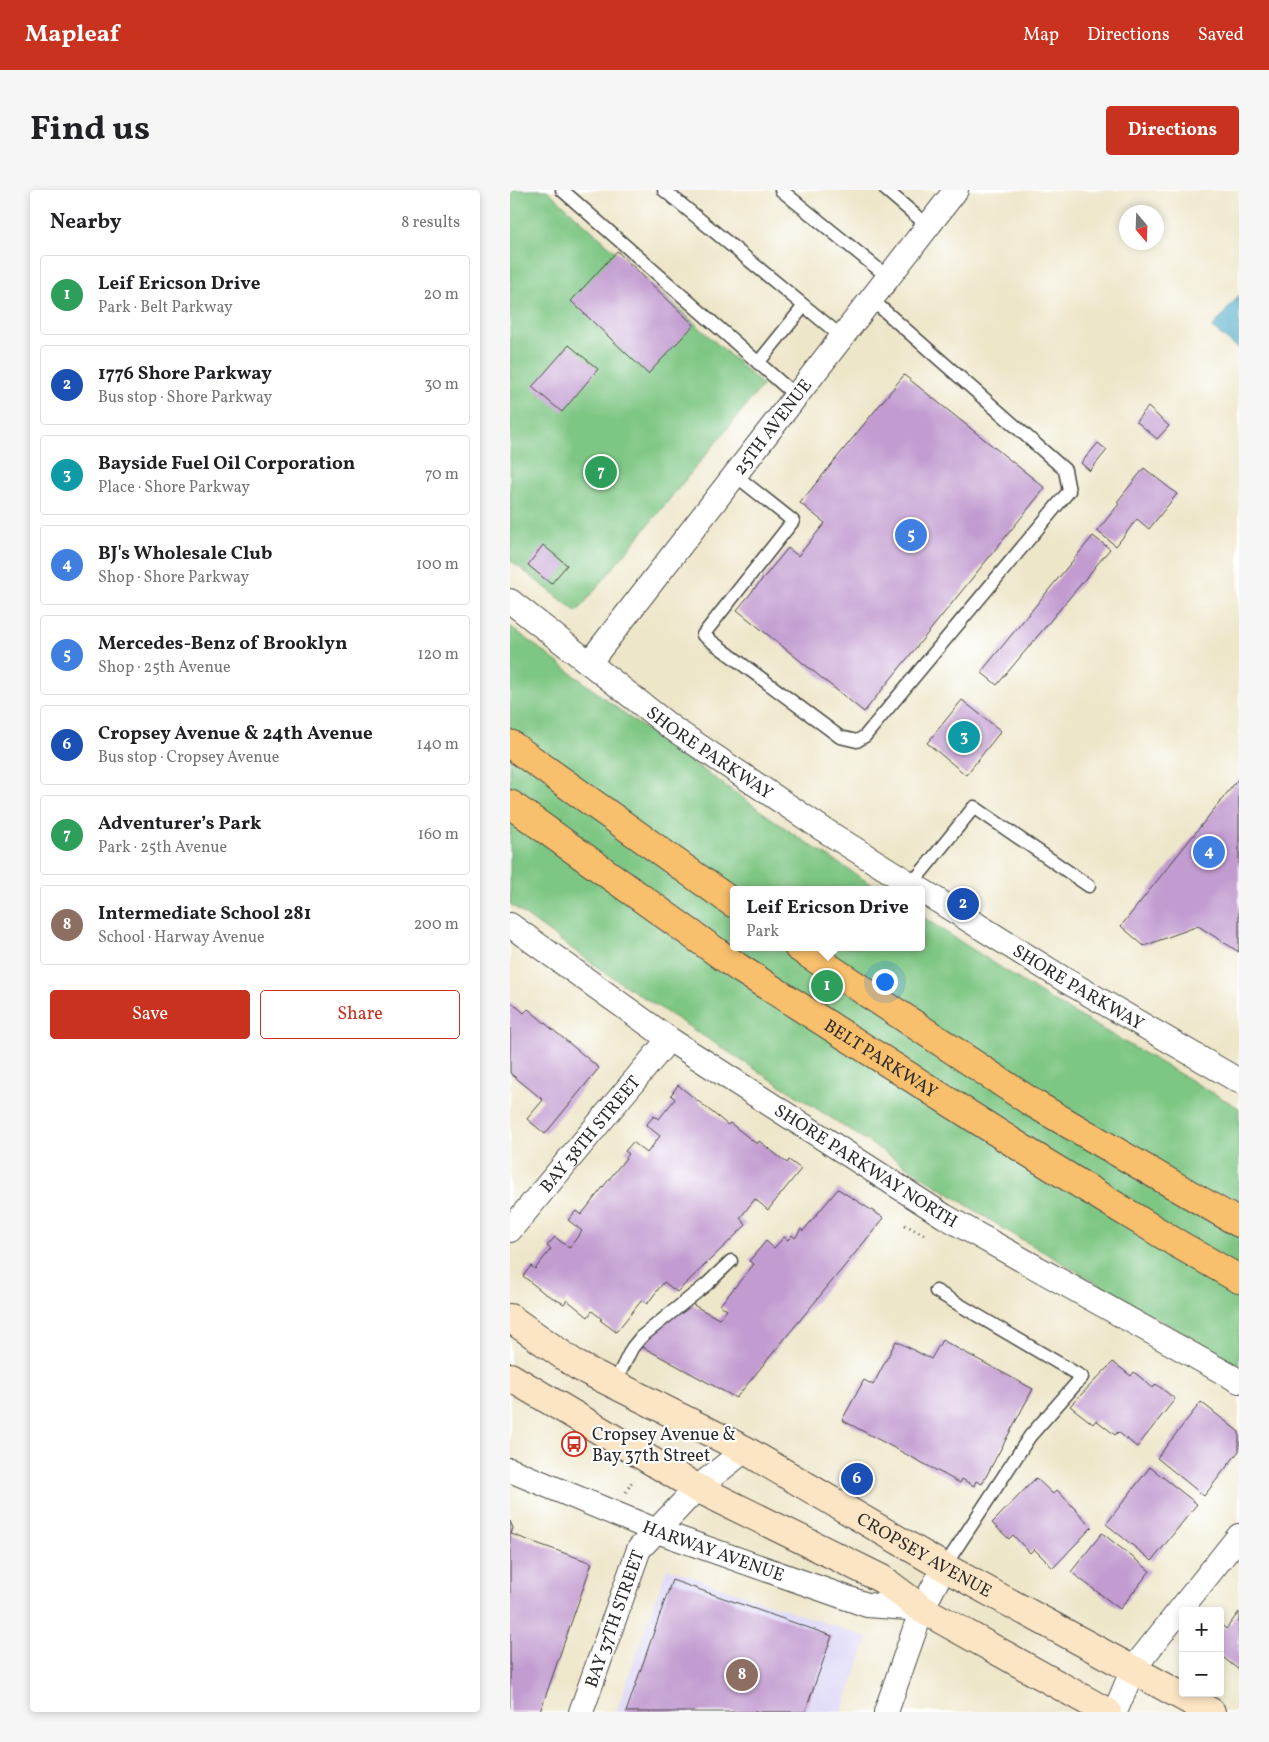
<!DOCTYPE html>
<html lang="en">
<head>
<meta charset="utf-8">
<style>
	:root { --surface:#fff; --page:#f6f6f6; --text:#202124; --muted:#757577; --line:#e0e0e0; --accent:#c8321e }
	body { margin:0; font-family:Vollkorn,serif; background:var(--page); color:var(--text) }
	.controls { position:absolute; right:15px; bottom:15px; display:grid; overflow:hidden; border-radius:5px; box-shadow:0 2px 8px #0003 }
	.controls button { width:45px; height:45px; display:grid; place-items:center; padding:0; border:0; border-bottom:1px solid var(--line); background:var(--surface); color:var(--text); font:25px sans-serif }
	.compass { position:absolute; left:609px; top:15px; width:45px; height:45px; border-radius:50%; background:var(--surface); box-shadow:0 2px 8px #0003; rotate:161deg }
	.you { position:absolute; left:374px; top:791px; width:18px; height:18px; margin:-12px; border:4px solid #fff; border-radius:50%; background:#1a73e8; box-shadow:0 0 0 8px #1a73e833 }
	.badge { display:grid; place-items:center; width:32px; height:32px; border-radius:50%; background:var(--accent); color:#fff; font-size:16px; font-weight:700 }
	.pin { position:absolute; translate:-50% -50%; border:2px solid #fff; box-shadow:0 1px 5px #0006 }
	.popup { position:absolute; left:220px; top:696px; width:195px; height:65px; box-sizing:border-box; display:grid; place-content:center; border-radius:5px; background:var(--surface); filter:drop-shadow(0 1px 4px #0005); font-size:16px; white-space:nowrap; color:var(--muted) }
	.popup b { font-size:19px; color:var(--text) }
	.popup::after { content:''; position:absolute; left:50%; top:100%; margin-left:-10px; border:10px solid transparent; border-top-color:var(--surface) }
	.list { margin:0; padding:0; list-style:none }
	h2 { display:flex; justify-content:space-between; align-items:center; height:65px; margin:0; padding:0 20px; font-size:21px }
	h2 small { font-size:16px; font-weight:400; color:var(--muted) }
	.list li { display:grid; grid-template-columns:32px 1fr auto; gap:15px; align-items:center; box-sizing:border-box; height:80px; margin:0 10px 10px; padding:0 10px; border:1px solid var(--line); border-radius:5px }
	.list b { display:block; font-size:19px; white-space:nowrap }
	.list p { margin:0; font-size:16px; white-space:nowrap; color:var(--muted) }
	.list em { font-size:16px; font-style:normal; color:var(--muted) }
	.actions { display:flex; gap:10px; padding:15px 20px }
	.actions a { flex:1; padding:11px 0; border:1px solid var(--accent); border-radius:5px; text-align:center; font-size:18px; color:var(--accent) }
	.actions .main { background:var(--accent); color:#fff }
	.map { position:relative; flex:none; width:729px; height:1522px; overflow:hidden; border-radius:5px }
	header { display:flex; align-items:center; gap:30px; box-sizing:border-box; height:70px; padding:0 25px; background:var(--accent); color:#fff }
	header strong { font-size:24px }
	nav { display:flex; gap:28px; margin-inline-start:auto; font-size:18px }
	.intro { display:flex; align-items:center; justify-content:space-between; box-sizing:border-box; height:120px; padding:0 30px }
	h1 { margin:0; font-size:35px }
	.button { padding:12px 22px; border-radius:5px; background:var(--accent); color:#fff; font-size:18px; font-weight:700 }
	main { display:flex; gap:30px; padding:0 30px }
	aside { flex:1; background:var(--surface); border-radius:5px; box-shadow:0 2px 8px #0003 }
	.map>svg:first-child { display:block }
</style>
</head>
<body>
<header>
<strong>Mapleaf</strong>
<nav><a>Map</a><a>Directions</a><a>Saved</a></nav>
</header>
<div class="intro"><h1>Find us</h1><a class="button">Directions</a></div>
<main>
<aside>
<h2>Nearby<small>8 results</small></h2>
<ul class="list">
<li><span class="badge" style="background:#2e9e5b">1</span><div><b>Leif Ericson Drive</b><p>Park · Belt Parkway</p></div><em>20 m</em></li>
<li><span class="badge" style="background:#1a4fb4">2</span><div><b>1776 Shore Parkway</b><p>Bus stop · Shore Parkway</p></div><em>30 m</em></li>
<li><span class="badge" style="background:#0f9aa8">3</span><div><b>Bayside Fuel Oil Corporation</b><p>Place · Shore Parkway</p></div><em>70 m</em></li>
<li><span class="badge" style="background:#3f7fe0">4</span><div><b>BJ's Wholesale Club</b><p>Shop · Shore Parkway</p></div><em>100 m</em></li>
<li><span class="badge" style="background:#3f7fe0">5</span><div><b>Mercedes-Benz of Brooklyn</b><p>Shop · 25th Avenue</p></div><em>120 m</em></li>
<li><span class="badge" style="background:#1a4fb4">6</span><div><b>Cropsey Avenue &amp; 24th Avenue</b><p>Bus stop · Cropsey Avenue</p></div><em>140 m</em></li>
<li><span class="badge" style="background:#2e9e5b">7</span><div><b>Adventurer’s Park</b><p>Park · 25th Avenue</p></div><em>160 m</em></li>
<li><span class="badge" style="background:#8d6e63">8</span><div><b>Intermediate School 281</b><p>School · Harway Avenue</p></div><em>200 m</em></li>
</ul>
<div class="actions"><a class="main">Save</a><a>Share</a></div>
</aside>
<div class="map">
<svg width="729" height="1522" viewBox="0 0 729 1522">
	<rect width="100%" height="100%" fill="#fff"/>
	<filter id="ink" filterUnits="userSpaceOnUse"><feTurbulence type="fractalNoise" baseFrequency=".02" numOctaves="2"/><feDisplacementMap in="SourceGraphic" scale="10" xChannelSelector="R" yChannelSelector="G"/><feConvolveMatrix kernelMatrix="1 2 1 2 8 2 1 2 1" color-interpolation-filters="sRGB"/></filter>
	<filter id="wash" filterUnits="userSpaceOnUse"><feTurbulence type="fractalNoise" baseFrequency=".0096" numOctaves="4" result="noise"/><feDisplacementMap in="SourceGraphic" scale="20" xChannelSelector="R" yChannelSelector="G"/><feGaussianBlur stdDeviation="1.12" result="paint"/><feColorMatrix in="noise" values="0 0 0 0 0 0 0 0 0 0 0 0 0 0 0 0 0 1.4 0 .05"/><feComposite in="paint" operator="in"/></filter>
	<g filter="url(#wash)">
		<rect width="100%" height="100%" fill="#eee6c9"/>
		<path fill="#dbd6f7" d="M157 1378 358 1448 332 1522H106Z"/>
		<path fill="#7ec683" stroke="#547857" d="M0 0H37L253 195 67 422 0 370Z
			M0 436 124 531 285 645 370 700H223V757H411V726L538 808 729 918V1176L494 1039 97 784 0 714Z"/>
		<path fill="#44a7c4" stroke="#386978" d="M729 105V159L702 138Z"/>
		<g id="blocks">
			<path fill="#c29cd0" d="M107 61 184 135 138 184 61 111Z
				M59 155 88 179 52 222 22 197Z
				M394 185 535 298 354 522 227 420 278 358 288 366 315 333 290 313Z
				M638 217 659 236 647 249 626 231Z
				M588 253 597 260 580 281 571 273Z
				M634 278 667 304 639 339 627 329 606 356 587 341 609 314 607 312Z
				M583 346 600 359 487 495 471 482Z
				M33 355 57 375 41 394 18 375Z
				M452 510 491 541 456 585 417 553Z
				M729 588V762L688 736 634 756 611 736Z
				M0 811 14 823 18 819 89 878 35 944 17 929 33 910 0 883Z
				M168 895 218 935 220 933 247 954 249 951 277 973 279 970 291 979 258 1020 245 1009 230 1028 236 1035 167 1102 154 1092 137 1114 132 1110 106 1142 90 1130 92 1129 82 1121 78 1127 57 1110 54 1114 34 1103 13 1086 21 1076 25 1079 41 1059 37 1056 45 1047 59 1058 72 1041 58 1030 66 1021 71 1025 119 964 115 961 123 952 137 963 150 946 136 935 144 926 149 929 165 909 161 905Z
				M328 999 374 1028 226 1208 127 1154 176 1111 209 1129 217 1120 210 1115 244 1074 239 1071 256 1051 264 1058 274 1047 278 1050 282 1045 285 1048 291 1039 293 1041Z
				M432 1150 523 1199 472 1294 466 1291 464 1296 452 1289 450 1293 332 1230 354 1190 363 1195 386 1151 421 1169Z
				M603 1172 621 1186 624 1182 643 1198 646 1194 665 1209 627 1257 608 1242 605 1245 586 1230 583 1234 560 1216Z
				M691 1212 729 1242V1261L694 1306 647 1268Z
				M640 1277 687 1314 642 1371 596 1334Z
				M526 1288 543 1304 547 1300 582 1337 543 1378 524 1359 520 1363 503 1345 499 1349 482 1333Z
				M0 1331 3 1338 1 1344 82 1373 30 1522H0Z
				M592 1343 640 1381 610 1419 561 1382Z
				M162 1390 322 1446 295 1522H116Z
				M729 1422V1480L710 1465V1436L712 1435 716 1439Z"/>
		</g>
	</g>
	<g filter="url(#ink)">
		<use href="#blocks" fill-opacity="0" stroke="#484743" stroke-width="1"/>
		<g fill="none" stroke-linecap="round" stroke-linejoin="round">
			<defs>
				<path id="lane" d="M52 0 286 206
					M154 0 332 147
					M271 0 378 87
					M376 0 418 36
					M248 173 294 116
					M225 285 283 331 193 445 330 547 347 551 355 546 559 301 555 280 361 109
					M401 695 464 617 579 696
					M426 1101 572 1187 520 1246 434 1377
					M104 1194 122 1158 131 1147 197 1094 221 1071"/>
				<g id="street">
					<path id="s1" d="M0 411 162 538 311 638 410 700"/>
					<path id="s2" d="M79 473 446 0"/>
					<path id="s3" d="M411 700 555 790 729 891"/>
					<path id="s4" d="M0 735 159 849 434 1026 729 1191"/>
					<path id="s5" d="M0 1040 159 849"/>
					<path id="s6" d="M0 1280 147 1341 357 1415 412 1419"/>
					<path id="s7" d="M71 1522 129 1359 187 1298 235 1260"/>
					<path d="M376 1522 412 1419 434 1377"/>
					<path d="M605 1522 623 1479 729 1346"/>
				</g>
				<g id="secondary">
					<path id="s8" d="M0 1128 68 1176 235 1260 434 1377 701 1522"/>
					<path d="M0 1187 187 1298 372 1389 412 1419 597 1522"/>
				</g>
				<g id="highway">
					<path d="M0 554 223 713"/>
					<path id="s9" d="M0 614 229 778 521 964 663 1051 729 1089"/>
					<path d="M288 757 521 912 729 1033"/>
				</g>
			</defs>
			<use href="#lane" stroke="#484743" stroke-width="15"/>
			<use href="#street" stroke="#484743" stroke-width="26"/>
			<use href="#secondary" stroke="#484743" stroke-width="30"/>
			<use href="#highway" stroke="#484743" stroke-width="30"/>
			<path stroke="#484743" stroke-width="3" stroke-dasharray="1 4" stroke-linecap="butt" d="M395 1035 417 1046
				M116 1302 123 1290"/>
			<use href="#lane" stroke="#fff" stroke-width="12"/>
			<use href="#street" stroke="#fff" stroke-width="24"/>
			<use href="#secondary" stroke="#fce5c4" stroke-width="28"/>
			<use href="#highway" stroke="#f8bf6c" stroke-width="28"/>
		</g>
	</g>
	<defs>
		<symbol id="bus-ring" viewBox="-11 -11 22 22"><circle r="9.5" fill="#fff" stroke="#c8321e" stroke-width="1.5"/><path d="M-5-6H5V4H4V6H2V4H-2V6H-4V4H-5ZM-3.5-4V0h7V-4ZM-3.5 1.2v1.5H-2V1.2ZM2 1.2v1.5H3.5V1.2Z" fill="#c8321e"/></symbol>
	</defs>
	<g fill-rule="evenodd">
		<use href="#bus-ring" x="50" y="1240" width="28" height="28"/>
	</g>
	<g text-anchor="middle" stroke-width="4.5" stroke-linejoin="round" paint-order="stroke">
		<g font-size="18" fill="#2b2b2b" stroke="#fff">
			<text dy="6" stroke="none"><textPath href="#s2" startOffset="299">25TH AVENUE</textPath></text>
			<text dy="6" stroke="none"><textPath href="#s1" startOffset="251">SHORE PARKWAY</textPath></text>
			<text dy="6" stroke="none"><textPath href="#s3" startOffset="185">SHORE PARKWAY</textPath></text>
			<text dy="6" stroke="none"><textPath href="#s9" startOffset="450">BELT PARKWAY</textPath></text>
			<text dy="6" stroke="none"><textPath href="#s5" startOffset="125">BAY 38TH STREET</textPath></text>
			<text dy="6" stroke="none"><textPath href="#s4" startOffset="430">SHORE PARKWAY NORTH</textPath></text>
			<text dy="6" stroke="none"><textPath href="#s6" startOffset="219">HARWAY AVENUE</textPath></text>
			<text dy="6" stroke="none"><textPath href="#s8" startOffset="478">CROPSEY AVENUE</textPath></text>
			<text dy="6" stroke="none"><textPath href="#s7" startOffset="99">BAY 37TH STREET</textPath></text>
		</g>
		<g font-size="18" fill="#2b2b2b" stroke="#fff" text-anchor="start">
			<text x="82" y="1250">Cropsey Avenue &amp;<tspan x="82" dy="21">Bay 37th Street</tspan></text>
		</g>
	</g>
</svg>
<div class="controls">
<button>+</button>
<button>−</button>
</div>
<svg class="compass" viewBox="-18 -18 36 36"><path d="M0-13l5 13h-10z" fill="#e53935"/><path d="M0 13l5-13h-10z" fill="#757577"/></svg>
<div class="you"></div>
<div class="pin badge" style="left:317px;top:796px;background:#2e9e5b">1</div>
<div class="popup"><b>Leif Ericson Drive</b>Park</div>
<div class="pin badge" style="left:453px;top:714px;background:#1a4fb4">2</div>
<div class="pin badge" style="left:454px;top:547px;background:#0f9aa8">3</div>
<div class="pin badge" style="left:699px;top:662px;background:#3f7fe0">4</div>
<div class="pin badge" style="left:401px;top:345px;background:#3f7fe0">5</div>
<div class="pin badge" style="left:347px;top:1289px;background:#1a4fb4">6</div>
<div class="pin badge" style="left:91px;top:282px;background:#2e9e5b">7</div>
<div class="pin badge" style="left:232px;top:1485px;background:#8d6e63">8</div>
</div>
</main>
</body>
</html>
